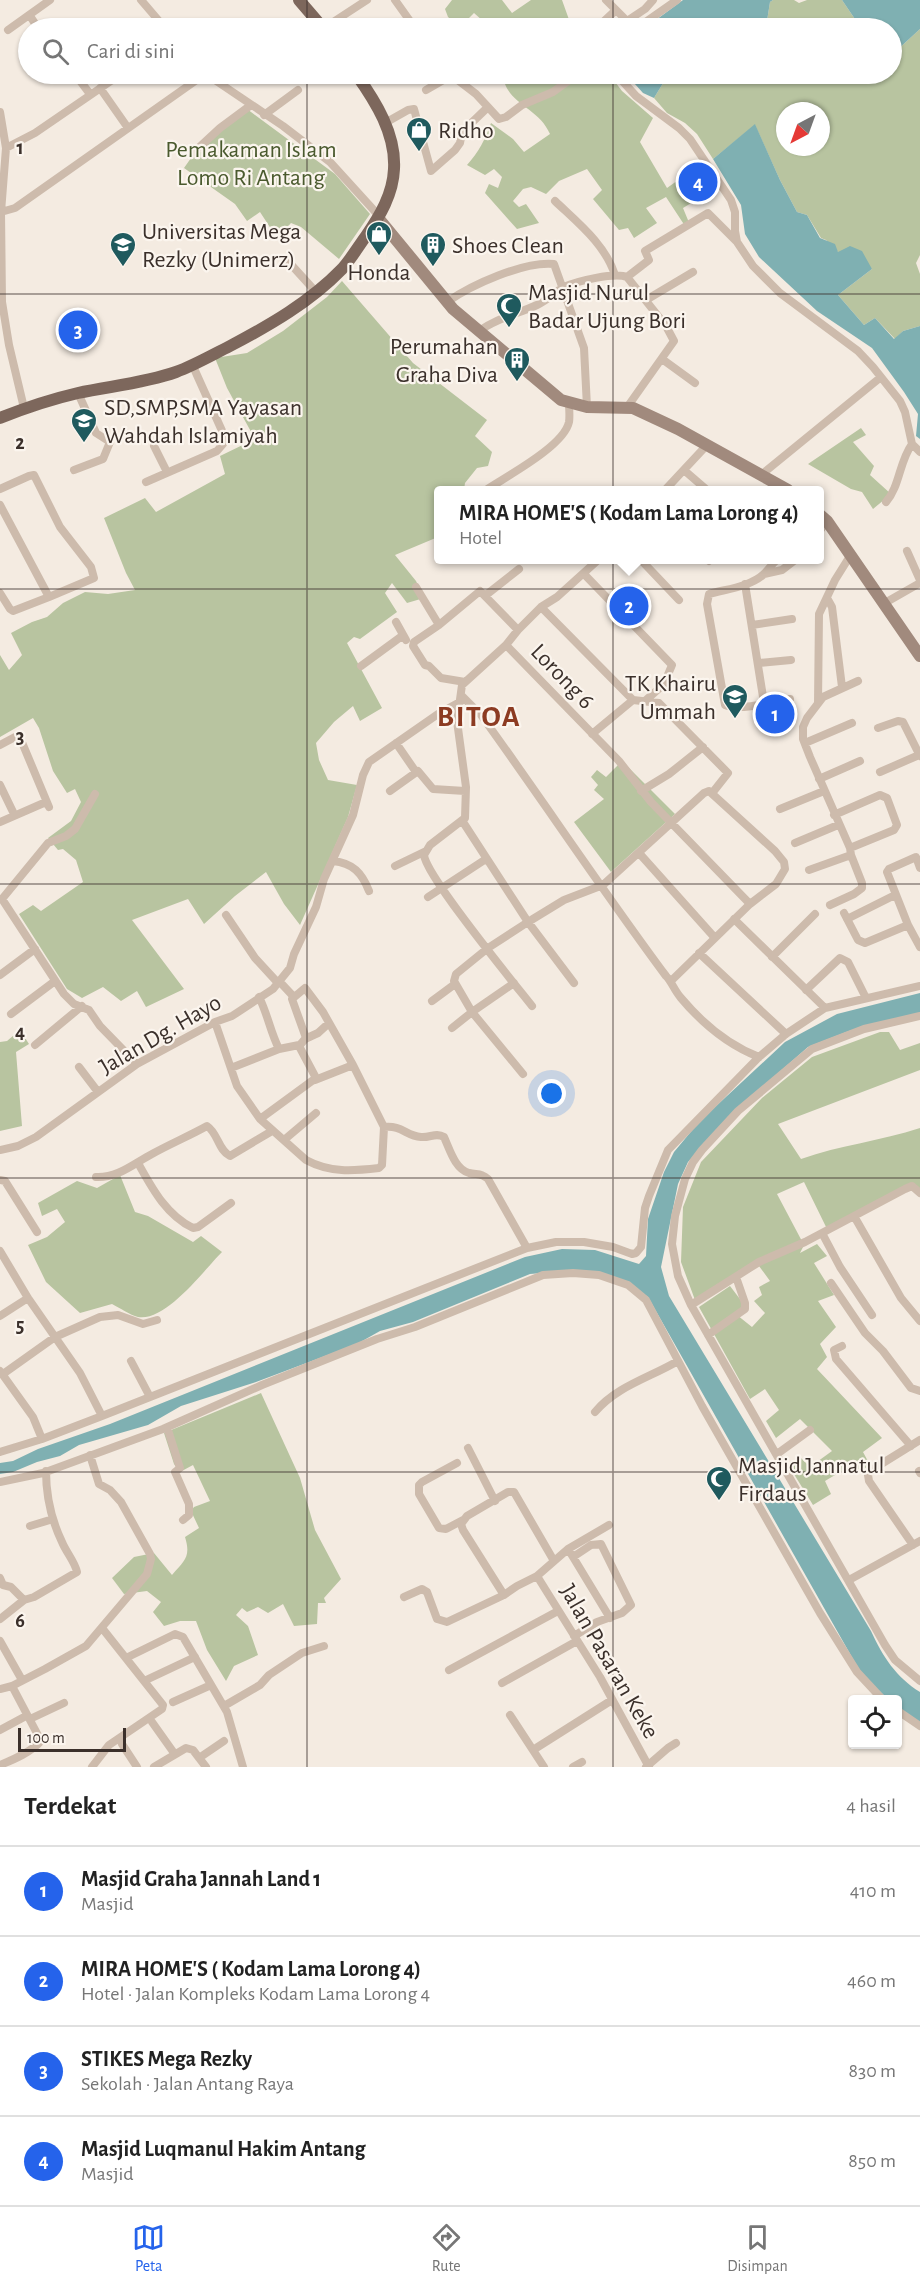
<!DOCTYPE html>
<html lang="id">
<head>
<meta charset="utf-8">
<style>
	:root { --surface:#fff; --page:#f2f2f2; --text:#222; --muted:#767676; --line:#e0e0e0; --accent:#2563eb }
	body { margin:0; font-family:"Alegreya Sans",sans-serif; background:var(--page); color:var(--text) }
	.controls { position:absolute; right:18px; bottom:18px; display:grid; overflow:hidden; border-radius:6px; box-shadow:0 2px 4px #0004 }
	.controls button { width:54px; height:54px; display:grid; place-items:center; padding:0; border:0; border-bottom:2px solid var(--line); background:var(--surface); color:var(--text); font:30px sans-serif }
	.compass { position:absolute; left:776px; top:102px; width:54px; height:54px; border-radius:50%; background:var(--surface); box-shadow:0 2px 4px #0004; rotate:221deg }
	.scale { position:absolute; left:18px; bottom:15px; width:108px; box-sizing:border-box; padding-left:6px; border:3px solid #3b302b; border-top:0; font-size:16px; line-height:21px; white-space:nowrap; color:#3b302b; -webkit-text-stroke:4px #fbf5ee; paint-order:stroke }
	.you { position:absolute; left:552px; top:1094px; width:21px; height:21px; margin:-15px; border:4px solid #fff; border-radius:50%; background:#1a73e8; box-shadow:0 0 0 9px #1a73e833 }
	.badge { display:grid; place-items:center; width:39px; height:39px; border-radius:50%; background:var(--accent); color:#fff; font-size:20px; font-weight:700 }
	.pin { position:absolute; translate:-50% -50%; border:3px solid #fff; box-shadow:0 2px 6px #0006 }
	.popup { position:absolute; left:434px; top:486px; width:390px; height:78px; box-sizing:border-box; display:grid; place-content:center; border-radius:6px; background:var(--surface); filter:drop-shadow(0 2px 4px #0005); font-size:20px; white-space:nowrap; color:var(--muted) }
	.popup b { font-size:22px; color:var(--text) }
	.popup::after { content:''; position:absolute; left:50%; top:100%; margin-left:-12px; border:12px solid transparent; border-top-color:var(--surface) }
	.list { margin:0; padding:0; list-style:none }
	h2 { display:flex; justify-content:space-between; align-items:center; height:78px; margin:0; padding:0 24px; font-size:26px }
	h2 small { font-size:20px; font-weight:400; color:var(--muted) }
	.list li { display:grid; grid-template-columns:39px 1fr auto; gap:18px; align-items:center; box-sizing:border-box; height:90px; padding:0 24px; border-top:2px solid var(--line) }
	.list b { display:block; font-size:22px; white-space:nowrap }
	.list p { margin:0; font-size:20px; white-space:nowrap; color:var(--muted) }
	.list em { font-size:20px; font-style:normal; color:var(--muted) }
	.icon { flex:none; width:33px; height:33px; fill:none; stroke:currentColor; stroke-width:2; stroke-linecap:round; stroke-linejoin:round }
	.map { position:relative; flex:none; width:920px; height:1767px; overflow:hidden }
	.search { position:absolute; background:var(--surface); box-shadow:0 2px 4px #0004; left:18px; right:18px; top:18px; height:66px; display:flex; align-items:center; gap:15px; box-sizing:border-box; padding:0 21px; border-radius:33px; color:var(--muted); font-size:22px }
	.sheet { height:438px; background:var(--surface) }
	nav { display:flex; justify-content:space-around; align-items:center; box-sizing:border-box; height:84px; border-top:2px solid var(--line); background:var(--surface); font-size:16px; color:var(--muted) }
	nav a { display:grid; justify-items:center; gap:3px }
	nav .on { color:var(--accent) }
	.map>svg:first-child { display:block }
</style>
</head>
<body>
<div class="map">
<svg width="920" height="1767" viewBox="0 0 920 1767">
	<rect width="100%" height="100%" fill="#f4ebe1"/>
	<path fill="#b8c4a0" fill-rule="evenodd" d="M452 0H502L512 13 531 0H562L572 28H478L483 21 474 13 460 27 448 17 445 9Z
		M773 0H794L799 3 807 0H842L861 28H749L767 21 770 2Z
		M920 29V255L916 263 920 274V326L903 331 895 339 875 318 864 325 838 295 872 269 838 252 826 240 821 238 807 215 797 212 780 180 755 125 713 159 697 134 685 123 667 113 654 98 665 80 666 74H892V51L895 52ZM785 111H821V147H785Z
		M504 74H609L622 91 653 118 640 142 667 188 688 173 701 197 683 208 690 225 685 226 666 197 646 208 657 223 634 238 628 228 619 230 593 199 602 190 587 169 559 181 546 194 531 187 523 189 513 201 519 207 526 204 539 223 517 229 485 193 489 184 498 188 502 177 494 169 485 175 467 165C478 153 486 138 491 123L513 139 524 152 550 134C540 110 513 105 505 84L509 79Z
		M247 109 335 174 370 214 339 259 301 227 291 223 277 238 260 212 247 221 235 204 184 168 191 158 204 150V141Z
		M342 281 413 363 487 420 475 436 492 452 488 466 477 468 465 483 464 490H438V537L395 555 416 581 424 598 407 603 392 583 385 593 397 612 360 639 354 637 347 643 382 708 360 721 353 706 334 722 316 743 319 760 328 780 357 785 348 817 300 925 284 904 266 872 235 896 204 924 188 899 132 920 184 989 146 1007 137 991 121 1001 103 987 82 998 67 989 19 914 33 905 41 911 83 882 76 860 63 849 58 850 48 838 71 821 81 802 75 789 67 793 53 771 39 728 33 718 0 737V655L9 670 22 655 11 633 32 622 47 617 63 603 85 592 108 594 135 590 126 573 104 518 145 498 156 512 225 474 220 456 255 439 227 388 215 358 247 353 283 331 327 297Z
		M861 428 866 435 853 442 874 466 870 475 891 494 873 509 862 492 851 489 808 464Z
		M622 761 675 814 611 872 574 822 604 799 594 790 598 785 591 777 597 770 606 777Z
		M20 1030 29 1044 16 1052 22 1126 0 1131V1042L7 1041Z
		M880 1032H889L900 1050 920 1043V1070L778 1124 801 1159C840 1145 881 1141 920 1128V1193L911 1187 829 1233 804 1182 777 1194 804 1245 800 1253 817 1244 827 1256 814 1263 834 1295 818 1301 836 1327 820 1344 827 1357 817 1369 882 1438 863 1452 870 1465 859 1472 850 1466 825 1481 831 1494 813 1505 789 1466 801 1458 810 1467 832 1451 800 1419 776 1438 766 1421 779 1410 765 1389 750 1399 699 1307 730 1286 746 1307 737 1315 752 1327 765 1313 754 1301 762 1295 759 1287 770 1281 759 1266 695 1300 681 1262 683 1207 701 1162 762 1098 812 1057Z
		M120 1175 135 1212 148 1216 193 1242 201 1236 222 1252C204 1270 166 1322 138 1317 130 1315 120 1308 112 1304L80 1313 46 1282 28 1245 47 1237 65 1222 57 1209 42 1216 38 1203 77 1181 97 1188Z
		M261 1393 300 1478 315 1530 341 1579 324 1598 326 1603H318L317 1624 294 1626 283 1604 268 1613 258 1607 247 1612 242 1608 236 1615 248 1626 258 1655 234 1666 226 1681 207 1650 196 1621H180L164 1626 153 1612 161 1602 147 1591 124 1594 112 1578 134 1557 154 1553 172 1575C185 1560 191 1557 185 1537L199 1528 191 1511 194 1507 210 1501 193 1465 180 1472 174 1464 164 1433Z"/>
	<path fill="#7fb0b2" d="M683 0H773L770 2 767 21 749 28H645Z
		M842 0H920V29L895 52 892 51V28H861Z
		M626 74H666L665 80 654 98 643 93Z
		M755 124 780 180 797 212 807 215 820 238 835 244 838 252 850 246 862 251 872 269 838 295 864 325 875 318 894 339 903 331 920 326V439L916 436 918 414 904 392 872 348 817 311 759 257 745 234 741 205 713 159Z
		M920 993V1013L849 1031 808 1047 735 1111 688 1162 678 1184 661 1267 669 1296 871 1631C883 1657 896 1677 920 1692V1723L898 1708V1700L888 1699 862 1675 648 1297 625 1282 565 1271 530 1274 413 1322 380 1331 357 1344 253 1383 181 1406 148 1425 79 1445 60 1456 37 1462 13 1472 0 1474V1463L13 1461 38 1449 110 1424 525 1257 562 1249 595 1250 639 1264 646 1256 648 1219 664 1172 674 1152 699 1122 785 1042 837 1014Z"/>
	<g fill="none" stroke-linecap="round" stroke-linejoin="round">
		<path stroke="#cdbbac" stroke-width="8" d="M141 0 165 28
			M395 0 415 28
			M606 0 627 21 645 9 653 0
			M30 16 38 28
			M324 28 367 0
			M599 28 600 25 616 10
			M610 28 627 21
			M637 28 677 0
			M8 30 50 0
			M75 74 90 94
			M206 74 283 126 330 162 380 217
			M450 74 476 94 499 119 506 117 522 105 553 92 568 81 572 74
			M616 74 636 96 679 128 690 139 731 200 735 212V231L737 242 753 266 780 293 858 351 873 367 900 401 905 412 912 444 920 452
			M100 88 128 128
			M426 90 452 75
			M0 112 6 148 1 212 2 302 9 345 24 408
			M264 115 298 90
			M385 123 408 110 414 109 431 171 455 150 460 143 462 132 488 107
			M6 148 35 133 121 74
			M192 154 220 128 251 105
			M555 201C578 223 605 244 615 275
			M1 212 15 208 205 74
			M286 259 316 292
			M627 277 649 260 645 251 708 213 736 241
			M646 300 693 272
			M447 302C471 285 524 261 554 264L584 348 587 407
			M479 331C499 317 515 315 537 305 548 300 555 292 564 287 577 281 615 272 627 277L666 326 674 341 628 406
			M662 359 695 383
			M154 446 167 472
			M74 470 103 459 110 442 96 433 78 393
			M685 471 707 490
			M761 475 881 377
			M146 482 217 451 223 444V433L192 364
			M0 489 29 476 34 475 60 527 91 567 94 578 49 597 0 505
			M486 490C507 476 564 446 569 422 570 416 569 409 569 403
			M665 490 707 445
			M886 502C900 486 899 462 912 444
			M819 532 827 521
			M907 551 920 580
			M641 560 679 600
			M708 560 709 561
			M777 560C772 564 769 569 764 574 750 587 726 589 709 594L707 604 725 705C739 711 774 702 790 699
			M584 574 672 665 664 684 645 701
			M764 574 782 570 795 560
			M745 584 764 703
			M416 587 439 625 480 591 518 630
			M0 593 10 609 13 611 49 597
			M486 595 519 569
			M827 598 832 607 842 687
			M883 604 920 583
			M541 607 633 700
			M396 622 406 640
			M439 625 414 642 413 646 425 665 429 666 441 678 465 682
			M752 625 792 619
			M506 645 619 761 651 802 750 904
			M759 663 791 660
			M361 666 402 636
			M462 696 481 715C544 802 602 890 666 976 672 982 674 990 681 998 702 1023 728 1045 759 1057
			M818 703 819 614 835 580 850 556
			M878 728 898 721 903 722 920 756
			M592 734 633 700 659 703 728 773 713 792
			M396 743 416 772
			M805 743 852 723
			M0 745 15 737 21 740 49 807
			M880 772 919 755
			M819 779 860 761
			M0 785 14 814
			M390 791 418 771 433 789 465 791
			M641 791 669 774 703 747
			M95 794 75 829 66 836 48 843 2 899 64 994 74 1004 89 1010 100 1026 137 1064
			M780 809 824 791
			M834 815 880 795 887 798 897 825 894 830 850 848
			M0 822 46 802
			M463 822 528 922 574 983
			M795 843 838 825
			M639 853 715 938
			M851 855 850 848 810 757 803 739V727L807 718 823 697 858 681
			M333 861C353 863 362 873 369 891
			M395 866 424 852
			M920 868 916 857 889 869 887 872 908 925 920 947
			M809 870 851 855 862 883V888L854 894 830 905
			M428 897 486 859
			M844 913 858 940 865 943 908 925
			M226 915 255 958 278 983
			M734 919 825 1008
			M847 919 895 895
			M699 953 786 1034
			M772 957 815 914
			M0 975 35 949
			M279 981 293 996
			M514 983 472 1012 523 1074
			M305 988 323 1012 353 1065 384 1127 382 1165 379 1168C353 1171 330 1173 306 1160L260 1119 316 1078 299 1046 306 1038 292 999Z
			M806 990 840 958 848 962 866 998
			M259 997C268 1015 270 1031 279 1049
			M432 1001 455 984
			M532 1006C513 982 426 876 424 855L430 845 465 818 466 787 457 721 462 685 506 645 518 630 541 607 557 597 598 560
			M11 1014 55 981
			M920 1016 864 1029 812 1049 738 1111 702 1150 693 1162 685 1179 675 1216 672 1244 678 1276 691 1305 885 1645 895 1660 920 1681
			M215 1022 237 1086 260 1119
			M452 1028 472 1012 454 981 456 974 488 948 528 922 564 900 603 885 704 793 709 791 775 851 784 862 785 869 776 884 750 904 672 980
			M305 1039 318 1033 329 1023
			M35 1045 82 1006
			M79 1067 98 1092
			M231 1068 279 1049 299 1045
			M315 1080 353 1065
			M384 1127C402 1125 406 1136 421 1137 430 1138 436 1132 444 1137 450 1150 455 1169 469 1173 477 1175 482 1173 488 1179L527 1248
			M284 1140 316 1113
			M0 1150 18 1146 36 1137 137 1064 215 1022 232 1016 273 989 290 968 294 954 316 907 324 879 353 815 363 775 369 762 438 714 460 702
			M138 1163C152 1188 166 1215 193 1228L198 1227 231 1203
			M96 1177C118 1178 133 1164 152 1154 170 1144 189 1136 207 1126 218 1133 218 1150 230 1156L272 1131
			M0 1180 5 1181 37 1232
			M854 1216 901 1298 920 1321
			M822 1233 840 1267 872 1315
			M0 1251 28 1298 80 1373 102 1416
			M831 1283 865 1333 883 1351 911 1388 920 1391
			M691 1305 759 1262 805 1242 905 1189 912 1186 920 1193
			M0 1316 28 1298
			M708 1335 745 1309V1303L736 1277
			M842 1346 834 1350 836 1359 911 1446
			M131 1361 150 1397
			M0 1371 33 1417 42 1439
			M3 1374 55 1337 100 1317 118 1315 143 1324 157 1320
			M595 1412C617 1386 649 1378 678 1361
			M167 1427 180 1468 175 1472 189 1504V1515L183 1520
			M468 1448 495 1501
			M0 1452 42 1439 102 1416 527 1248 556 1242H584L613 1247 632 1254 636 1253 641 1247 645 1208 649 1196 668 1150 759 1057 786 1034 825 1008 920 986
			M777 1454 810 1430
			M457 1463 422 1482 419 1485V1494L439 1528 446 1529 463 1520
			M919 1471 920 1473
			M0 1482 43 1473 163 1429 262 1385 377 1339 415 1327 543 1275 573 1273 599 1275 628 1285 646 1300 702 1406 820 1613 857 1672 883 1700
			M30 1526 53 1519
			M913 1545 869 1481 868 1475 870 1471 920 1440
			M568 1549 573 1557 591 1545 601 1544 631 1605 622 1613 597 1622 574 1636
			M573 1557 610 1618
			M537 1576 600 1677 649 1767
			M0 1578 3 1585 11 1587 24 1600
			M849 1580 920 1541
			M504 1595 463 1530 461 1524 467 1516 508 1492H514L554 1561
			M404 1597 422 1589 427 1592 437 1619 447 1622 504 1595 517 1586 537 1576 568 1549 609 1525
			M0 1619 24 1600 34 1597 77 1572C75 1562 66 1552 62 1542 51 1519 46 1497 46 1471
			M0 1641 22 1680
			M126 1658 175 1634 183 1637 227 1712 243 1767
			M449 1670 558 1611
			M144 1681 195 1657
			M502 1683 577 1641
			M0 1689 12 1686 45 1669 86 1646 147 1574 151 1559 150 1554 121 1502 110 1490 99 1484 90 1455
			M173 1702 211 1685
			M224 1706 260 1685 269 1675 302 1653 324 1646
			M898 1711 920 1726
			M510 1715 544 1767
			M30 1719 64 1703
			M152 1722 174 1753
			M0 1730 26 1716
			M122 1744 137 1767
			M533 1750 612 1700
			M199 1758 224 1741
			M0 1765C15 1759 31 1752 41 1741L12 1686
			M92 1767 109 1745 162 1709 163 1705 102 1628
			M154 1767 186 1748 193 1750 206 1767
			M573 1767 582 1762
			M646 1767 668 1748 676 1743"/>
		<path stroke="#a18a7d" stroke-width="12" d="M379 219 453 309 561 400 587 407 633 408 678 429 788 490
			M819 514 827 521 920 656"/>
		<path stroke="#7d675c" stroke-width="12" d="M299 0 323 28
			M0 418C25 408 52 399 78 393 111 386 145 383 176 372 195 365 212 355 230 346 270 325 310 302 342 269 351 259 358 247 366 236 380 216 393 194 394 169 396 134 376 102 356 74"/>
	</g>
	<path fill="none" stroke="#3b302b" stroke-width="1.5" stroke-opacity="0.55" d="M307 0V28M613 0V28M307 74V1767M613 74V1767M0 294H920M0 589H920M0 884H920M0 1178H920M0 1472H920"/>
	<defs>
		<symbol id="shop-pin" viewBox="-11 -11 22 30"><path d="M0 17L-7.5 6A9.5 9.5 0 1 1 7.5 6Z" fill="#1f5a5e" stroke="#fbf5ee"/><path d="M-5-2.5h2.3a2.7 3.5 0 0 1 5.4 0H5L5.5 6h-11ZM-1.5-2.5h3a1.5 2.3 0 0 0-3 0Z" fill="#fff"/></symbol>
		<symbol id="university-pin" viewBox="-11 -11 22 30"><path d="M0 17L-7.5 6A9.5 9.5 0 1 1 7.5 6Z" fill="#1f5a5e" stroke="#fbf5ee"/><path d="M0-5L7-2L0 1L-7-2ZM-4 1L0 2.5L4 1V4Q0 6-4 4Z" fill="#fff"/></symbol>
		<symbol id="building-pin" viewBox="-11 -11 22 30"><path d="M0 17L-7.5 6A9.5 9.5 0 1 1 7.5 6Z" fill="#1f5a5e" stroke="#fbf5ee"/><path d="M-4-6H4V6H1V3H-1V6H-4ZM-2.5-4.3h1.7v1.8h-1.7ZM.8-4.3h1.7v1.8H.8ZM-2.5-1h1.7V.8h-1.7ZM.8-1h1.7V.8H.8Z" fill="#fff"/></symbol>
		<symbol id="mosque-pin" viewBox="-11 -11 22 30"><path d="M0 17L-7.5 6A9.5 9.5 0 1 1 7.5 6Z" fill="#1f5a5e" stroke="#fbf5ee"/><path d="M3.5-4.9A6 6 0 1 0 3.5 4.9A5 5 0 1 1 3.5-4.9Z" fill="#fff"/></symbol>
		<symbol id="school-pin" viewBox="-11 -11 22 30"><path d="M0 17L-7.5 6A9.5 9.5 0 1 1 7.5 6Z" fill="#1f5a5e" stroke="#fbf5ee"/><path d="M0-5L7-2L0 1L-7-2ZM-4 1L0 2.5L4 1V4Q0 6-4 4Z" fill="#fff"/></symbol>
	</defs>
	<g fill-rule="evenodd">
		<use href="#shop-pin" x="404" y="115" width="30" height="40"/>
		<use href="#shop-pin" x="364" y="219" width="30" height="40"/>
		<use href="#university-pin" x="108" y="230" width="30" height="40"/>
		<use href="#building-pin" x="418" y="230" width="30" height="40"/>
		<use href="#mosque-pin" x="494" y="291" width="30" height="40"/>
		<use href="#building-pin" x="502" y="345" width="30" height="40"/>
		<use href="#school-pin" x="69" y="406" width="30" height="40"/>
		<use href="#school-pin" x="720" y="682" width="30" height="40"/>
		<use href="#mosque-pin" x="704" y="1464" width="30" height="40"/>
	</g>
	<g text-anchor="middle" stroke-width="4.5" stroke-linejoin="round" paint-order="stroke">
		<g font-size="24" fill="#3b302b" stroke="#fbf5ee" text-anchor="start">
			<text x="438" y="138">Ridho</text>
			<text x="142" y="239">Universitas Mega<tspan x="142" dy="28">Rezky (Unimerz)</tspan></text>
			<text x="452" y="253">Shoes Clean</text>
			<text x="379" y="280" text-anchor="middle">Honda</text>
			<text x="528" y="300">Masjid Nurul<tspan x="528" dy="28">Badar Ujung Bori</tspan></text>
			<text x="498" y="354" text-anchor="end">Perumahan<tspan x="498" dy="28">Graha Diva</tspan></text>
			<text x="104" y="415">SD,SMP,SMA Yayasan<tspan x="104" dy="28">Wahdah Islamiyah</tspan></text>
			<text x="716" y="691" text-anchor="end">TK Khairu<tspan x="716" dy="28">Ummah</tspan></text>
			<text x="738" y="1473">Masjid Jannatul<tspan x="738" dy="28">Firdaus</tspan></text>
		</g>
		<g font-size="24" fill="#4a5a2e" stroke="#fbf5ee">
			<text x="251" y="157">Pemakaman Islam<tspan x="251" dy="28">Lomo Ri Antang</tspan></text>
		</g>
		<g font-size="24" fill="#3b302b" stroke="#fbf5ee">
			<text transform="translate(563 676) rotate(46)" y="8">Lorong 6</text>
			<text transform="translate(160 1034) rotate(-30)" y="8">Jalan Dg. Hayo</text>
			<text transform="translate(610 1661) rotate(60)" y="8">Jalan Pasaran Keke</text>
		</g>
		<g font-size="30" font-weight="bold" letter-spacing="1.5" fill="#8c3b22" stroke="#fbf5ee">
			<text x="479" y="726">BITOA</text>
		</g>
	</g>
	<g font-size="20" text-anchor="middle" font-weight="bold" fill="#3b302b" stroke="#fbf5ee" stroke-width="4.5" stroke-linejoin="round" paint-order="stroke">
		<text x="20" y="154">1</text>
		<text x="20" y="449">2</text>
		<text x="20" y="743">3</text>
		<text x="20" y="1038">4</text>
		<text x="20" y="1332">5</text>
		<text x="20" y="1627">6</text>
	</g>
</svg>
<div class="controls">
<button><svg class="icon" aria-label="locate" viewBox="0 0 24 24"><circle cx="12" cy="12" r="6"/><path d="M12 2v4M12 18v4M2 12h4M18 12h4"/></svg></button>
</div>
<svg class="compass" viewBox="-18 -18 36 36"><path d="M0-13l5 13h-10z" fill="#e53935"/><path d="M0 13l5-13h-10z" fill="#767676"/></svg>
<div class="scale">100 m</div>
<div class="you"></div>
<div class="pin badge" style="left:775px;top:714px">1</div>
<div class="pin badge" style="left:629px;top:606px">2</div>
<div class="popup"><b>MIRA HOME'S ( Kodam Lama Lorong 4)</b>Hotel</div>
<div class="pin badge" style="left:78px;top:330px">3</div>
<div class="pin badge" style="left:698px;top:182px">4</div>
<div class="search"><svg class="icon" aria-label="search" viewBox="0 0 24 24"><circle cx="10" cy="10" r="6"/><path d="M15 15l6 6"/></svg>Cari di sini</div>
</div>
<section class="sheet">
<h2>Terdekat<small>4 hasil</small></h2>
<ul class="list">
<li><span class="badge">1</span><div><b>Masjid Graha Jannah Land 1</b><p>Masjid</p></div><em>410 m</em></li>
<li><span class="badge">2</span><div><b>MIRA HOME'S ( Kodam Lama Lorong 4)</b><p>Hotel · Jalan Kompleks Kodam Lama Lorong 4</p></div><em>460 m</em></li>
<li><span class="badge">3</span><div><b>STIKES Mega Rezky</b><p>Sekolah · Jalan Antang Raya</p></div><em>830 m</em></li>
<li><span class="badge">4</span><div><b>Masjid Luqmanul Hakim Antang</b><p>Masjid</p></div><em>850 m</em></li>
</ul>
</section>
<nav>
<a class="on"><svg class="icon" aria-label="map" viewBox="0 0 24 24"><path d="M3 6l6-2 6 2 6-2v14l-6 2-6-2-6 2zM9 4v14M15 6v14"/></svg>Peta</a>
<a><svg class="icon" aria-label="directions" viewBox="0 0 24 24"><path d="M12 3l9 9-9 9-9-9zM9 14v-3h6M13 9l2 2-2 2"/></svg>Rute</a>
<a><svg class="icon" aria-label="saved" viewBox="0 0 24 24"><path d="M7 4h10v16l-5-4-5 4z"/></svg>Disimpan</a>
</nav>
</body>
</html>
